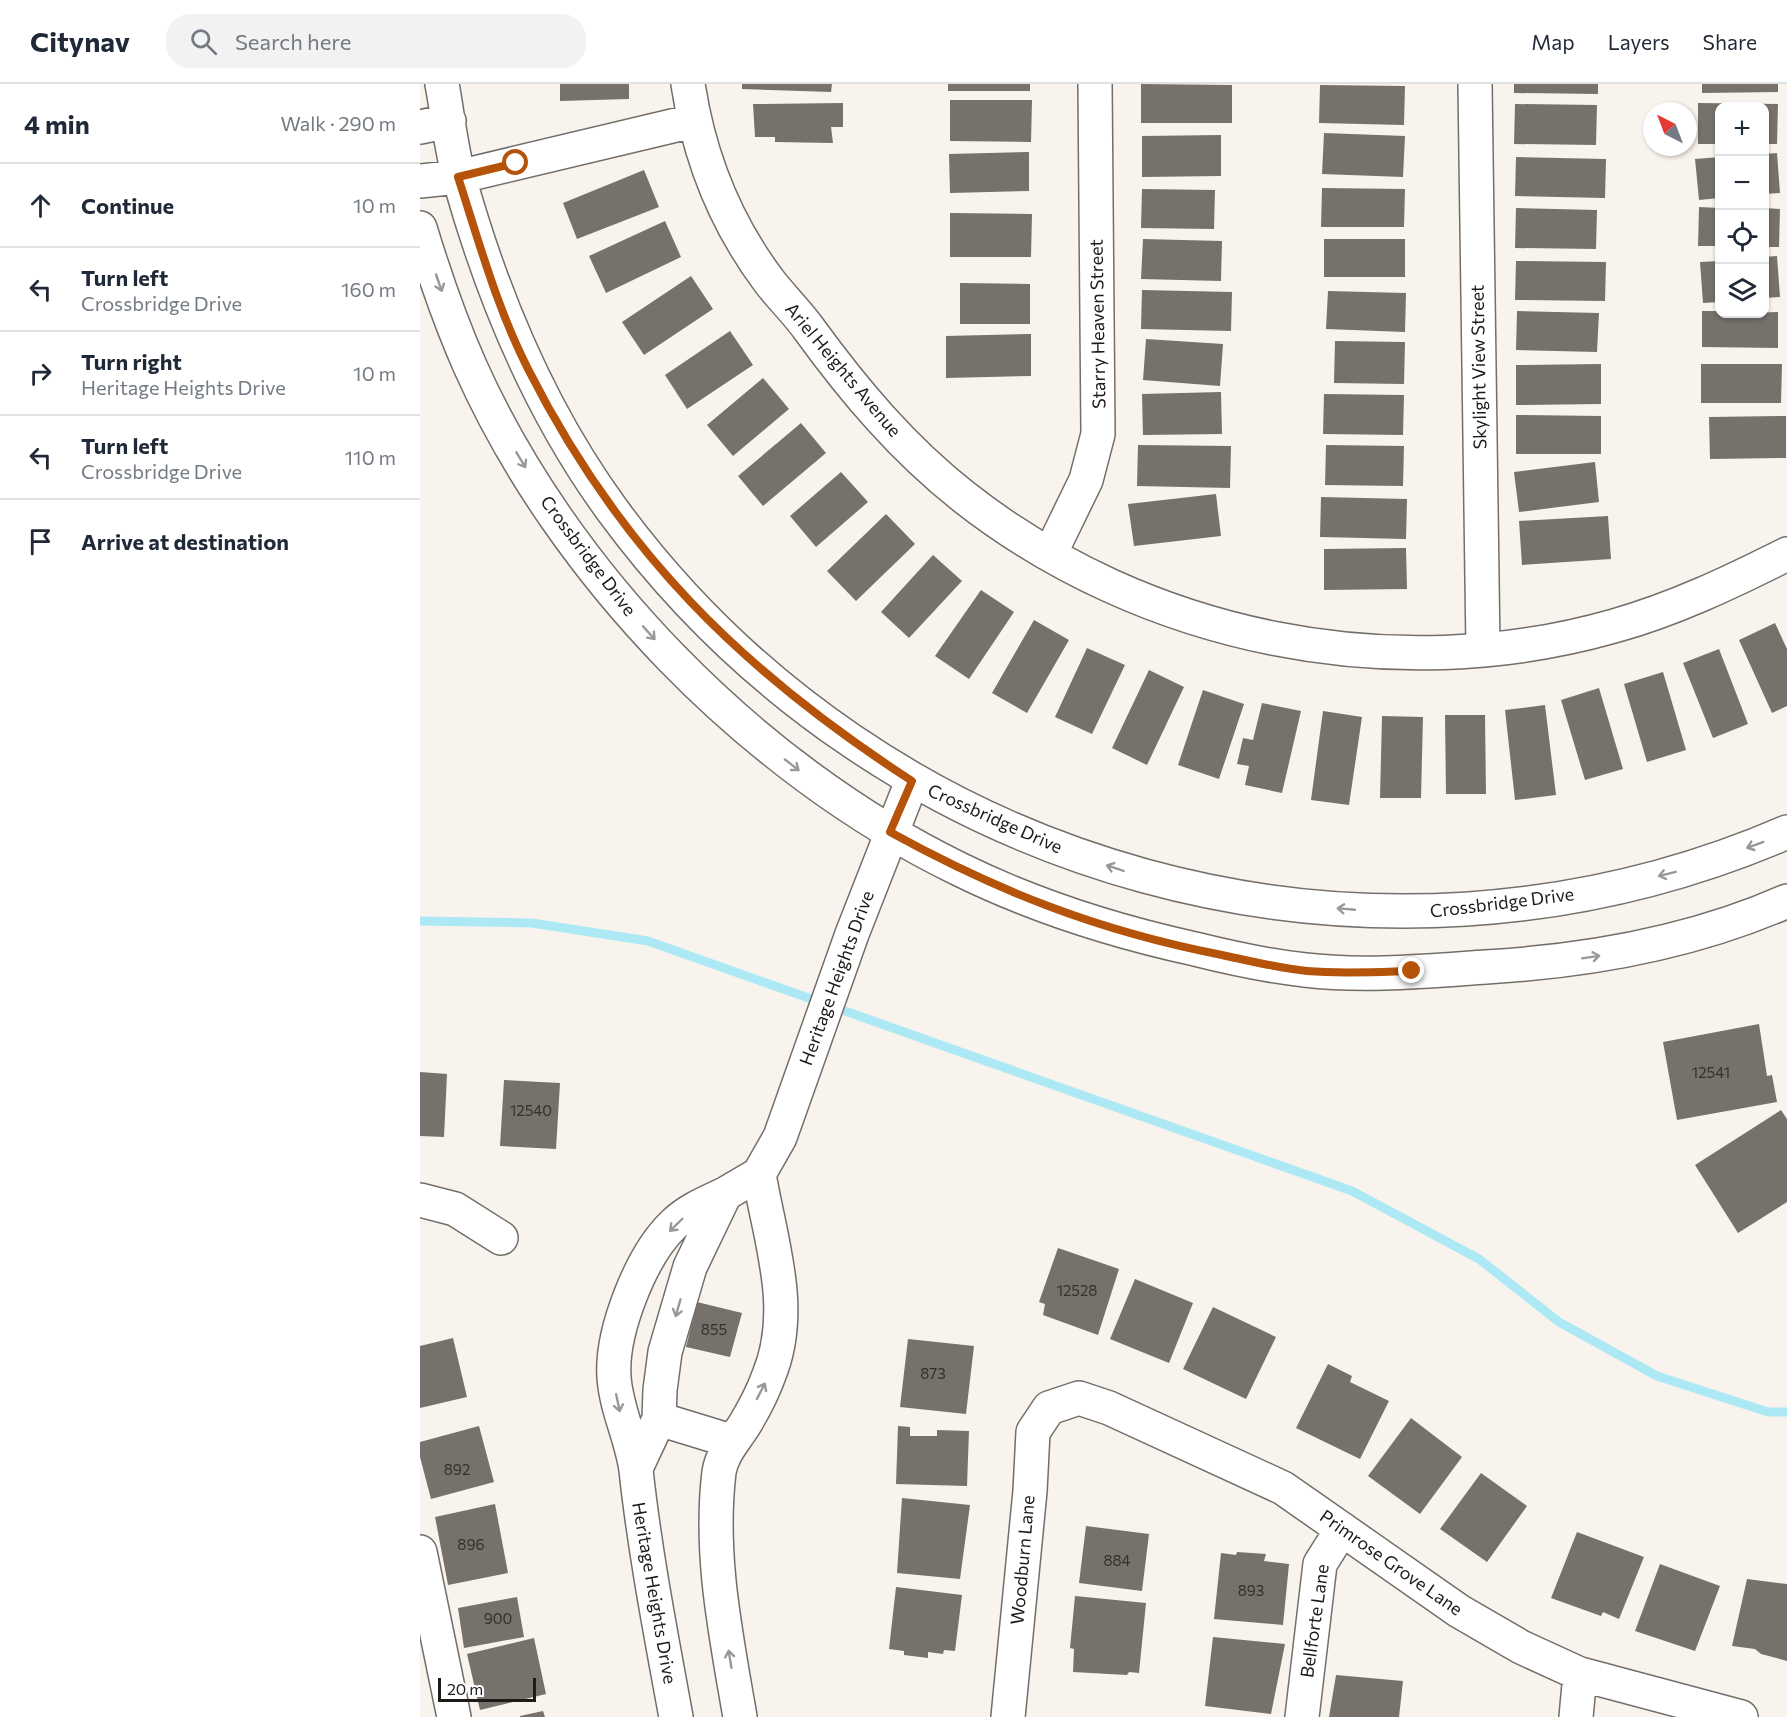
<!DOCTYPE html>
<html lang="en">
<head>
<meta charset="utf-8">
<style>
	:root { --surface:#fff; --page:#f2f2f3; --text:#1f2937; --muted:#747a83; --line:#e0e1e3 }
	body { margin:0; font-family:Commissioner,sans-serif; background:var(--page); color:var(--text) }
	.controls { position:absolute; right:18px; top:18px; display:grid; overflow:hidden; border-radius:12px; box-shadow:0 2px 4px #0004 }
	.controls button { width:54px; height:54px; display:grid; place-items:center; padding:0; border:0; border-bottom:2px solid var(--line); background:var(--surface); color:var(--text); font:30px sans-serif }
	.compass { position:absolute; left:1223px; top:18px; width:54px; height:54px; border-radius:50%; background:var(--surface); box-shadow:0 2px 4px #0004; rotate:318deg }
	.scale { position:absolute; left:18px; bottom:15px; width:98px; box-sizing:border-box; padding-left:6px; border:3px solid #1c1b18; border-top:0; font-size:16px; line-height:21px; white-space:nowrap; color:#1c1b18; -webkit-text-stroke:4px #fff; paint-order:stroke }
	.stop { position:absolute; width:18px; height:18px; margin:-14px; border:4px solid #b45309; border-radius:50%; background:#fff }
	.stop.end { background:#b45309; border-color:#fff; box-shadow:0 2px 6px #0008 }
	.list { margin:0; padding:0; list-style:none }
	h2 { display:flex; justify-content:space-between; align-items:center; height:78px; margin:0; padding:0 24px; font-size:26px }
	h2 small { font-size:20px; font-weight:400; color:var(--muted) }
	.list li { display:grid; grid-template-columns:39px 1fr auto; gap:18px; align-items:center; box-sizing:border-box; height:84px; padding:0 24px; border-top:2px solid var(--line) }
	.list b { display:block; font-size:22px; white-space:nowrap }
	.list p { margin:0; font-size:20px; white-space:nowrap; color:var(--muted) }
	.list em { font-size:20px; font-style:normal; color:var(--muted) }
	.icon { flex:none; width:33px; height:33px; fill:none; stroke:currentColor; stroke-width:2; stroke-linecap:round; stroke-linejoin:round }
	.map { position:relative; flex:none; width:1367px; height:1633px; overflow:hidden }
	header { display:flex; align-items:center; gap:36px; box-sizing:border-box; height:84px; padding:0 30px; background:var(--surface); border-bottom:2px solid var(--line) }
	header strong { font-size:28px }
	nav { display:flex; gap:33px; margin-inline-start:auto; font-size:21px }
	.search { width:420px; height:54px; background:var(--page); display:flex; align-items:center; gap:15px; box-sizing:border-box; padding:0 21px; border-radius:24px; color:var(--muted); font-size:22px }
	main { display:flex }
	aside { flex:1; background:var(--surface) }
	.map>svg:first-child { display:block }
</style>
</head>
<body>
<header>
<strong>Citynav</strong>
<div class="search"><svg class="icon" aria-label="search" viewBox="0 0 24 24"><circle cx="10" cy="10" r="6"/><path d="M15 15l6 6"/></svg>Search here</div>
<nav><a>Map</a><a>Layers</a><a>Share</a></nav>
</header>
<main>
<aside>
<h2>4 min<small>Walk · 290 m</small></h2>
<ul class="list">
<li><svg class="icon" aria-label="ahead" viewBox="0 0 24 24"><path d="M12 20V5M6 11l6-6 6 6"/></svg><div><b>Continue</b></div><em>10 m</em></li>
<li><svg class="icon" aria-label="left" viewBox="0 0 24 24"><path d="M17 20v-9H6M10 6l-5 5 5 5"/></svg><div><b>Turn left</b><p>Crossbridge Drive</p></div><em>160 m</em></li>
<li><svg class="icon" aria-label="right" viewBox="0 0 24 24"><path d="M7 20v-9h11M14 6l5 5-5 5"/></svg><div><b>Turn right</b><p>Heritage Heights Drive</p></div><em>10 m</em></li>
<li><svg class="icon" aria-label="left" viewBox="0 0 24 24"><path d="M17 20v-9H6M10 6l-5 5 5 5"/></svg><div><b>Turn left</b><p>Crossbridge Drive</p></div><em>110 m</em></li>
<li><svg class="icon" aria-label="arrive" viewBox="0 0 24 24"><path d="M6 21V4h12l-3 4 3 4H6"/></svg><div><b>Arrive at destination</b></div></li>
</ul>
</aside>
<div class="map">
<svg width="1367" height="1633" viewBox="0 0 1367 1633">
	<rect width="100%" height="100%" fill="#f9f3ed"/>
	<g fill="none" stroke-linecap="round" stroke-linejoin="round">
		<path stroke="#ace9f5" stroke-width="9" d="M0 837 112 839 228 857 932 1107 1059 1175 1139 1238 1237 1292 1348 1328H1367"/>
	</g>
	<path fill="#77716c" d="M140 0H209V15L140 17Z
		M322 0H412L411 8 322 5Z
		M528 0H610V7H528Z
		M721 0 812 1V39H721Z
		M1094 0H1178V10L1094 9Z
		M1282 0H1358V8L1282 9Z
		M900 1 985 2 984 41 899 39Z
		M530 16H612L611 58 530 57Z
		M423 19V43H411L413 59 355 58V53H335L333 20Z
		M1278 19 1358 20 1357 60H1344V22H1300V60H1278Z
		M1095 20 1177 21 1176 61 1094 60Z
		M904 49 985 52 983 93 902 90Z
		M801 51V92L722 93V52Z
		M609 68V107L530 109 529 70Z
		M1357 69 1360 109 1344 110V70Z
		M1096 73 1186 75 1185 114 1095 112Z
		M1300 73V114L1279 116 1275 75Z
		M224 86 239 123 157 155 143 119Z
		M902 104 985 105 984 143H901Z
		M722 105 795 106 794 145 721 144Z
		M1279 123 1300 124V162H1278Z
		M1096 124 1177 126 1176 165 1095 164Z
		M1344 124 1360 125 1359 163H1344Z
		M530 129 612 130 611 173H530Z
		M245 137 261 173 186 209 169 172Z
		M723 155 802 157 801 197 721 195Z
		M904 155H985V193H904Z
		M1357 172 1360 213 1344 214V173Z
		M1096 177 1186 178 1185 217 1095 216Z
		M1300 177V218L1283 219 1280 178Z
		M271 192 293 225 224 271 202 238Z
		M540 199 610 200V240H540Z
		M722 206 812 208 811 247 721 245Z
		M908 207 986 209 985 248 906 245Z
		M1097 227 1179 229 1177 268 1096 266Z
		M1282 227H1300V230L1358 228V264L1282 263Z
		M310 247 333 281 267 325 245 291Z
		M611 250V292L526 294V252Z
		M726 255 803 260 800 302 723 296Z
		M915 257 985 258 984 300 914 299Z
		M1181 280V320L1096 321V281Z
		M1281 280H1362L1361 319H1281Z
		M343 294 369 325 313 372 287 341Z
		M801 308 802 350 723 351 722 310Z
		M904 310 984 311 983 351 903 350Z
		M1096 331 1181 332V370H1096Z
		M1366 332V374L1290 375 1289 333Z
		M381 339 406 369 343 422 318 392Z
		M718 361 811 362 810 404 717 402Z
		M906 361 984 362 983 402 905 401Z
		M1175 378 1179 418 1099 428 1094 388Z
		M421 388 448 418 396 463 370 432Z
		M796 410 801 452 714 462 708 420Z
		M901 413 987 415 986 455 900 453Z
		M466 430 495 460 436 517 407 487Z
		M1188 432 1191 475 1102 481 1099 437Z
		M986 464 987 505 904 506V465Z
		M513 471 542 497 489 554 461 528Z
		M561 506 594 528 549 595 515 572Z
		M614 536 649 556 607 629 572 609Z
		M1355 539 1367 565V622L1352 629 1319 556Z
		M667 564 705 581 672 650 635 633Z
		M1299 565 1328 640 1293 654 1263 579Z
		M729 586 764 603 727 681 692 664Z
		M1243 588 1266 666 1227 678 1204 600Z
		M1179 604 1203 685 1165 696 1141 616Z
		M783 606 824 620 799 695 758 681Z
		M842 619 881 627 862 709 825 701 829 682 817 680 823 654 833 656Z
		M1125 621 1136 711 1095 716 1085 626Z
		M903 627 942 633 929 721 891 716Z
		M1025 631H1065L1066 710H1026Z
		M962 632 1003 633 1001 714H960Z
		M1339 940 1347 992 1352 991 1357 1018 1257 1036 1243 958Z
		M0 988 27 990 24 1053 0 1052Z
		M84 996 140 999 136 1065 80 1062Z
		M1361 1026 1367 1035V1118L1318 1149 1275 1081Z
		M638 1164 699 1185 678 1251 623 1231 625 1220 619 1218Z
		M715 1195 773 1219 749 1279 690 1255Z
		M277 1218 322 1229 310 1273 266 1263Z
		M793 1223 856 1253 826 1315 763 1285Z
		M33 1254 47 1313 0 1324V1262Z
		M488 1255 554 1262 546 1330 480 1323Z
		M908 1280 932 1292 930 1298 969 1317 940 1375 876 1344Z
		M991 1334 1042 1373 1000 1430 948 1392Z
		M59 1342 74 1398 11 1415 0 1373V1358Z
		M478 1342 490 1343V1352H517V1346L549 1347 547 1402 476 1400Z
		M1061 1389 1107 1422 1067 1478 1020 1445Z
		M482 1414 550 1421 540 1495 477 1489Z
		M75 1420 88 1489 28 1501 15 1433Z
		M666 1442 729 1450 722 1507 659 1499Z
		M1157 1448 1224 1473 1199 1535 1183 1528 1181 1532 1131 1514Z
		M817 1468 846 1470 844 1477 869 1480 863 1541 794 1535 801 1469 816 1471Z
		M1240 1480 1300 1502 1275 1567 1215 1547Z
		M1327 1495 1367 1500V1577L1341 1570 1335 1565 1312 1562Z
		M476 1503 542 1511 535 1567 524 1566 523 1570 508 1568V1574L484 1571V1567L469 1565Z
		M655 1512 726 1519 719 1589 709 1588 707 1591 653 1588 654 1565 650 1564Z
		M97 1513 104 1553 44 1564 38 1524Z
		M793 1553 865 1560 851 1630 785 1622Z
		M114 1554 126 1610 60 1626 47 1570Z
		M916 1591 983 1597 979 1633H909Z
		M123 1627 125 1633H100V1632Z"/>
	<g fill="none" stroke-linecap="round" stroke-linejoin="round">
		<defs>
			<path id="minor" d="M22 0C28 32 31 66 40 97 73 214 121 329 193 427 461 792 951 928 1367 748
				M268 0C279 73 304 137 349 197 361 213 377 228 389 245 434 307 483 365 544 413 725 555 973 605 1194 542 1255 525 1311 498 1367 470
				M1055 0 1063 565
				M0 43 29 37
				M0 97 38 93 273 37
				M0 144C14 190 30 237 50 282 143 491 333 685 539 785 614 822 693 847 775 865 811 874 848 882 885 886 944 893 1007 887 1066 883 1169 877 1272 859 1367 817
				M630 470 666 396 678 350 675 0
				M0 1116 35 1125 81 1154
				M239 1335 311 1357
				M216 1384 239 1335 240 1306 245 1268 270 1183 305 1110 339 1090 360 1053 432 850 492 697
				M0 1468 34 1633
				M256 1633C241 1551 225 1469 216 1386 212 1355 196 1325 194 1293 191 1248 221 1171 254 1140 268 1126 288 1118 305 1110
				M320 1633C306 1551 289 1471 299 1388 302 1369 315 1356 325 1340 334 1325 343 1308 349 1291 376 1225 350 1156 339 1090
				M588 1633 610 1407 613 1348 629 1324 659 1314 689 1324 863 1404 1039 1527 1101 1563 1160 1590 1321 1633
				M882 1633 900 1480 922 1445
				M1156 1633 1160 1590"/>
		</defs>
		<use href="#minor" stroke="#736e69" stroke-width="36"/>
		<use href="#minor" stroke="#fff" stroke-width="33"/>
	</g>
	<defs><path id="oneway-shaft" d="M-6 0H5M1.5-3L5.5 0L1.5 3" fill="none" stroke-width="1.6" stroke-linecap="round" stroke-linejoin="round" transform="scale(1.5)"/></defs>
	<g stroke="#999897">
		<use href="#oneway-shaft" transform="translate(19 199) rotate(71)"/>
		<use href="#oneway-shaft" transform="translate(101 376) rotate(59)"/>
		<use href="#oneway-shaft" transform="translate(229 549) rotate(48)"/>
		<use href="#oneway-shaft" transform="translate(372 681) rotate(38)"/>
		<use href="#oneway-shaft" transform="translate(1335 761) rotate(160)"/>
		<use href="#oneway-shaft" transform="translate(695 784) rotate(-162)"/>
		<use href="#oneway-shaft" transform="translate(1247 790) rotate(166)"/>
		<use href="#oneway-shaft" transform="translate(926 825) rotate(-175)"/>
		<use href="#oneway-shaft" transform="translate(1171 873) rotate(-9)"/>
		<use href="#oneway-shaft" transform="translate(256 1141) rotate(136)"/>
		<use href="#oneway-shaft" transform="translate(258 1224) rotate(106)"/>
		<use href="#oneway-shaft" transform="translate(341 1307) rotate(-63)"/>
		<use href="#oneway-shaft" transform="translate(198 1319) rotate(78)"/>
		<use href="#oneway-shaft" transform="translate(310 1575) rotate(-99)"/>
	</g>
	<g fill="none" stroke-linecap="round" stroke-linejoin="round">
		<path stroke="#b45309" stroke-width="8" d="M96 79 38 93C59 158 77 224 108 285 200 467 322 587 492 697L470 748C579 808 679 847 802 871 830 877 858 884 887 887 921 890 957 888 992 887"/>
	</g>
	<g text-anchor="middle" stroke-width="6" stroke-linejoin="round" paint-order="stroke">
		<g font-size="15" fill="#33302d">
			<text x="1291" y="994">12541</text>
			<text x="111" y="1032">12540</text>
			<text x="657" y="1212">12528</text>
			<text x="294" y="1251">855</text>
			<text x="513" y="1295">873</text>
			<text x="37" y="1391">892</text>
			<text x="51" y="1466">896</text>
			<text x="697" y="1482">884</text>
			<text x="831" y="1512">893</text>
			<text x="78" y="1540">900</text>
		</g>
		<g font-size="18" fill="#1c1b18" stroke="#fff">
			<text transform="translate(678 240) rotate(-91)" y="6">Starry Heaven Street</text>
			<text transform="translate(1059 283) rotate(-91)" y="6">Skylight View Street</text>
			<text transform="translate(423 286) rotate(50)" y="6">Ariel Heights Avenue</text>
			<text transform="translate(168 472) rotate(53)" y="6">Crossbridge Drive</text>
			<text transform="translate(575 735) rotate(24)" y="6">Crossbridge Drive</text>
			<text transform="translate(1082 819) rotate(-7)" y="6">Crossbridge Drive</text>
			<text transform="translate(417 894) rotate(-70)" y="6">Heritage Heights Drive</text>
			<text transform="translate(603 1476) rotate(-85)" y="6">Woodburn Lane</text>
			<text transform="translate(971 1479) rotate(35)" y="6">Primrose Grove Lane</text>
			<text transform="translate(234 1509) rotate(80)" y="6">Heritage Heights Drive</text>
			<text transform="translate(895 1537) rotate(-82)" y="6">Bellforte Lane</text>
		</g>
	</g>
</svg>
<div class="controls">
<button>+</button>
<button>−</button>
<button><svg class="icon" aria-label="locate" viewBox="0 0 24 24"><circle cx="12" cy="12" r="6"/><path d="M12 2v4M12 18v4M2 12h4M18 12h4"/></svg></button>
<button><svg class="icon" aria-label="layers" viewBox="0 0 24 24"><path d="M12 4l9 5-9 5-9-5zM3 14l9 5 9-5"/></svg></button>
</div>
<svg class="compass" viewBox="-18 -18 36 36"><path d="M0-13l5 13h-10z" fill="#e53935"/><path d="M0 13l5-13h-10z" fill="#747a83"/></svg>
<div class="scale">20 m</div>
<div class="stop" style="left:96px;top:79px"></div>
<div class="stop end" style="left:992px;top:887px"></div>
</div>
</main>
</body>
</html>
